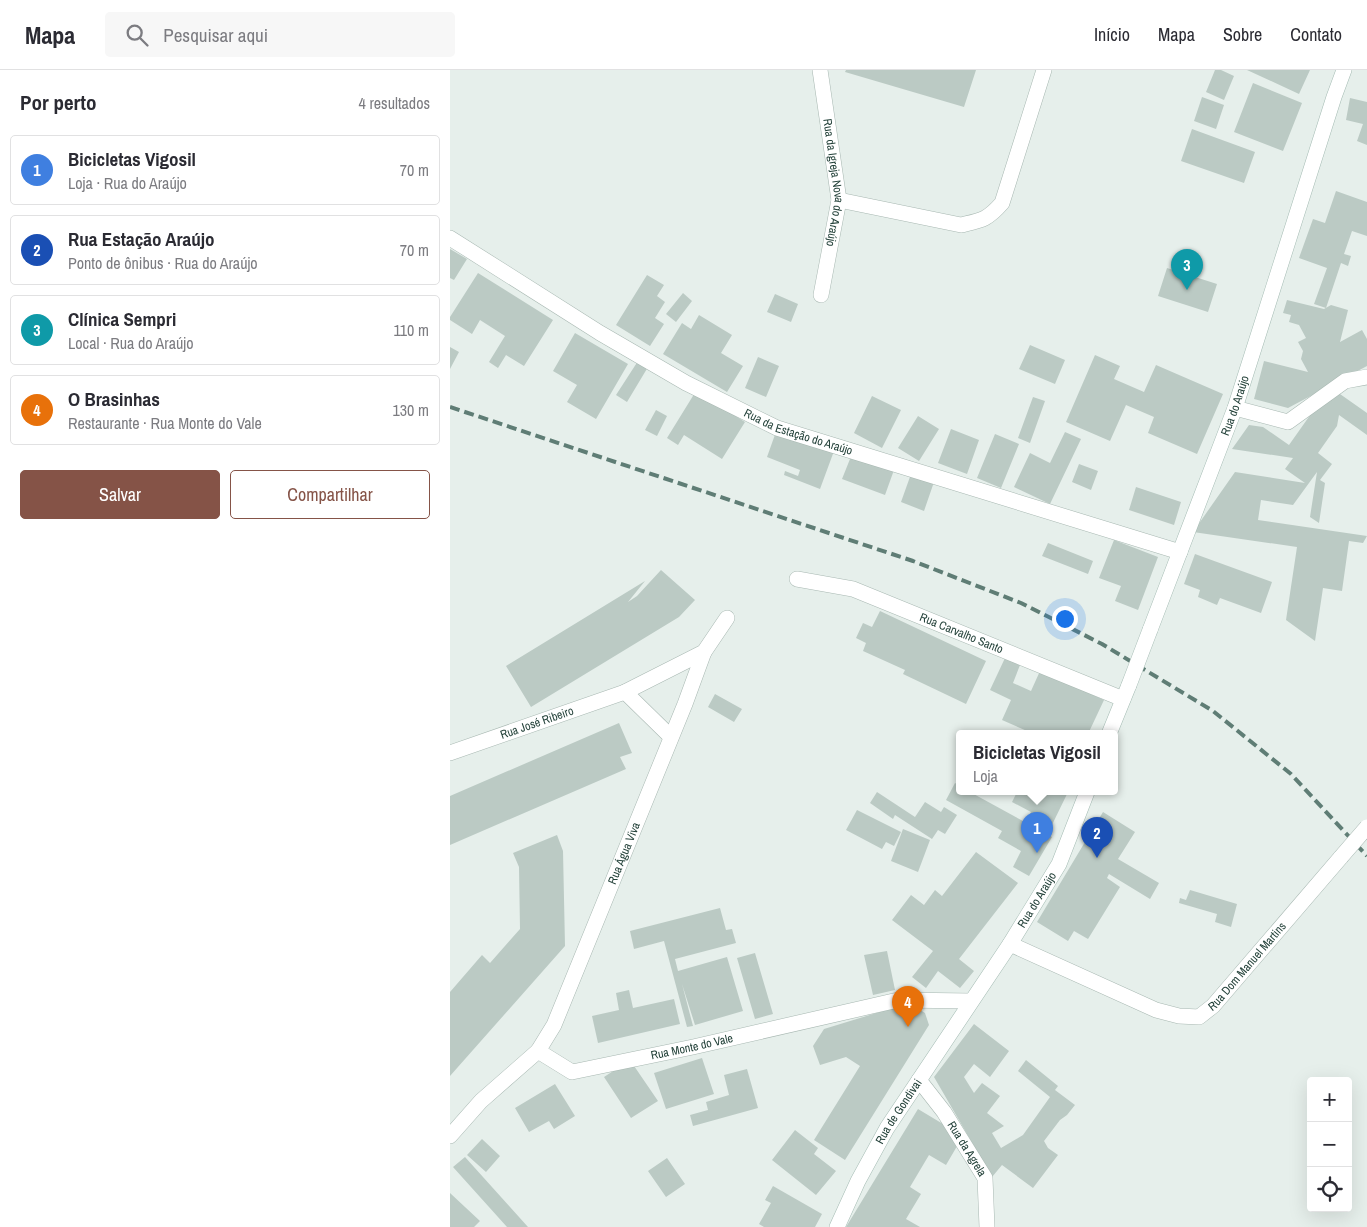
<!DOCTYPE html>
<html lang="pt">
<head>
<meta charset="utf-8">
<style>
	:root { --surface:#fff; --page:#f7f7f7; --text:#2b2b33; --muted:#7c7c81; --line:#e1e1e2; --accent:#855347 }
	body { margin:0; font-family:"Archivo Narrow",sans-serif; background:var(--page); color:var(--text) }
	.controls { position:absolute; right:15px; bottom:15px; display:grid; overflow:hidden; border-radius:5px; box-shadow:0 5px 20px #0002 }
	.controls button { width:45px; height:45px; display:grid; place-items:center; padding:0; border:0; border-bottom:1px solid var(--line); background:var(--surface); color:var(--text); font:25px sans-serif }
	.you { position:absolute; left:614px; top:548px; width:18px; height:18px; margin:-12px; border:4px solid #fff; border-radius:50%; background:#1a73e8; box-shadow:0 0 0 8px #1a73e833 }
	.badge { display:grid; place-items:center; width:32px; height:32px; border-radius:50%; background:var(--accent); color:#fff; font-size:16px; font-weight:700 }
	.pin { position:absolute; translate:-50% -41px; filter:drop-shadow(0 1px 2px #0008) }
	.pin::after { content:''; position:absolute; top:26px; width:18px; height:15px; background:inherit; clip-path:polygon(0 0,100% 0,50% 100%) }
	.popup { position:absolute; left:506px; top:660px; width:162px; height:65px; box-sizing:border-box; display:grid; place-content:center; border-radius:5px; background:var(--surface); filter:drop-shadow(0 1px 4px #0005); font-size:16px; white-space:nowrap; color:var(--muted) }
	.popup b { font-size:19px; color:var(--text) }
	.popup::after { content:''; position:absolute; left:50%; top:100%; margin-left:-10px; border:10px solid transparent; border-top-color:var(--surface) }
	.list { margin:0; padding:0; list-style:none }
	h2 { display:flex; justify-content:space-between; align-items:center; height:65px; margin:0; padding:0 20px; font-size:21px }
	h2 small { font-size:16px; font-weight:400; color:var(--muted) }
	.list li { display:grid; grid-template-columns:32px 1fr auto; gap:15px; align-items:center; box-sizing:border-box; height:70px; margin:0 10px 10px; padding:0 10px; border:1px solid var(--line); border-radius:5px }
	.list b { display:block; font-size:19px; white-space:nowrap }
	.list p { margin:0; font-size:16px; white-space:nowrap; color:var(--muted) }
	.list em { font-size:16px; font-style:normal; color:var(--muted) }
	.actions { display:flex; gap:10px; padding:15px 20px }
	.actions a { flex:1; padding:11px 0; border:1px solid var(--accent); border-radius:5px; text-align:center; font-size:18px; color:var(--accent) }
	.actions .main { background:var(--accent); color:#fff }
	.icon { flex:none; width:28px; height:28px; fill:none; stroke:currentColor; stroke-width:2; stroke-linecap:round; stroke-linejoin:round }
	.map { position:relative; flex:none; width:917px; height:1157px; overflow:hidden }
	header { display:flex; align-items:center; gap:30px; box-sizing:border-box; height:70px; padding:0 25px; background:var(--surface); border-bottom:1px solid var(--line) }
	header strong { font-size:24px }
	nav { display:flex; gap:28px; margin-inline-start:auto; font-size:18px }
	.search { width:350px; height:45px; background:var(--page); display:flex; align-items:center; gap:12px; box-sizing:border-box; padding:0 18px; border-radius:5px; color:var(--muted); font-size:19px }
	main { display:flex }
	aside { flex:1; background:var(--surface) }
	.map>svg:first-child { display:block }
</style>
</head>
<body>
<header>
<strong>Mapa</strong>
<div class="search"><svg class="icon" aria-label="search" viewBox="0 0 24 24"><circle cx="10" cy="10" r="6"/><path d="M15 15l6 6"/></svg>Pesquisar aqui</div>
<nav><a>Início</a><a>Mapa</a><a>Sobre</a><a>Contato</a></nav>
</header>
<main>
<aside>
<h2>Por perto<small>4 resultados</small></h2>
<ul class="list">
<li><span class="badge" style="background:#3f7fe0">1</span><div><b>Bicicletas Vigosil</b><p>Loja · Rua do Araújo</p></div><em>70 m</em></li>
<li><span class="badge" style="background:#1a4fb4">2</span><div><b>Rua Estação Araújo</b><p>Ponto de ônibus · Rua do Araújo</p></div><em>70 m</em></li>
<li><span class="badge" style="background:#0f9aa8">3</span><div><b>Clínica Sempri</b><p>Local · Rua do Araújo</p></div><em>110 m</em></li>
<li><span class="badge" style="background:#e8710a">4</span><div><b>O Brasinhas</b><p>Restaurante · Rua Monte do Vale</p></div><em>130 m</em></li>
</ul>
<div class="actions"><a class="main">Salvar</a><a>Compartilhar</a></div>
</aside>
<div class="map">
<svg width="917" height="1157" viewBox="0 0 917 1157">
	<rect width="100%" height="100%" fill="#e6efeb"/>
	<path fill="#bbcac4" d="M396 0H526L514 37 395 2Z
		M765 0H771L784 6 774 30 756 22Z
		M797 0H860L849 24Z
		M803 13 852 33 833 81 784 62Z
		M752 27 774 35 766 59 744 51Z
		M900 28 917 32V75L907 71 913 54 896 50Z
		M742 59 805 82 794 113 731 91Z
		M886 121 917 132V166L902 161 894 184 901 186 898 196 891 193 876 238 864 234 877 198 849 188 863 149 875 153Z
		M0 179 17 189 4 210 0 208Z
		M717 198 767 214 758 242 708 226Z
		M28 203 103 250 74 296 56 285 48 298 39 292 55 266 30 250 22 264 0 250V247Z
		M197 205 214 215 207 226 215 232 205 248 214 254 200 276 166 255Z
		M233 223 242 231 226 252 216 244Z
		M325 224 348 234 341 252 317 242Z
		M837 230 874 239 881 235 898 240 890 272 912 260 917 269V296L838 338 804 329 814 291 858 302 851 289 853 281 848 272 856 268 849 255 839 252 841 245 833 243Z
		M249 245 282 265 271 283 293 296 277 322 213 284 232 253 241 259Z
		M125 263 178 294 146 349 117 332 127 315 103 301Z
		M580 275 615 290 605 314 569 299Z
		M0 277 9 282 0 299Z
		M645 285 670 296 664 309 694 322 706 295 773 324 747 384 698 363 704 347 676 335 660 371 616 352Z
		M308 287 329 296 316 327 295 318Z
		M188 291 198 297 177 332 166 325Z
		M880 317 917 343V365L889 345 887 356 868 383 882 394 870 410 875 413 869 453 860 447 867 402 843 435 811 430 808 450 917 466 913 473 899 471 892 521 873 518 865 571 836 550 847 477 743 462 785 402 855 413 835 399 843 388 782 379 799 355 813 357 839 375Z
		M246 321 295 352 272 389 234 365 228 375 217 368Z
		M422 326 451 340 432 378 404 363Z
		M583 327 595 331 580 373 568 368Z
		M206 340 217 346 207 366 195 360Z
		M468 346 489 359 469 391 448 378Z
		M327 359 384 381 370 419 334 405 335 401 348 406 350 400 317 387Z
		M501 359 529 370 517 404 488 393Z
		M615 362 631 369 600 434 564 417 580 383 600 393Z
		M545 364 569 374 551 418 527 408Z
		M402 384 444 400 435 425 392 409Z
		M629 394 648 401 641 420 622 412Z
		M461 404 484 412 474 441 451 432Z
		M686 417 731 432 724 455 679 440Z
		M664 470 708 487 688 540 665 531 671 516 649 508Z
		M598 473 643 491 638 504 592 486Z
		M745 484 822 512 811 543 770 528 767 535 748 527 750 520 734 514Z
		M211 500 245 530 229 547 81 637 56 596 195 511 178 532 187 526Z
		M430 541 536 591 516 634 453 604 455 600 413 581 416 573 406 568 413 553 422 557Z
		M555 588 570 595 563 613 581 621 590 601 654 630 638 664H584L552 650 561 630 540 620Z
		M265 624 292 639 284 652 258 637Z
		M169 653 182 683 170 687 176 699 0 775V726Z
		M505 713 510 716V722H520L602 767 579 806 563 797 571 781 548 768 552 761 496 730Z
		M427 722 465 747 475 732 491 742 494 737 507 745 495 764 488 760 482 769 445 745 443 749 420 733Z
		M567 722H618L599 761 577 750 581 742 562 732Z
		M407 740 451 762 444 776 436 772 432 779 396 760Z
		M653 742 685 762 668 789 709 813 700 829 659 804 657 808 670 817 638 869 624 861 618 871 587 852Z
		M453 759 480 770 468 802 441 791Z
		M107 765 113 781 115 876 0 1006V922L32 885 40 893 70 859 69 797 63 783Z
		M526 782 568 813 509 889 524 901 510 918 488 901 476 918 462 907 483 881 442 850 461 825 474 835 485 820 492 826Z
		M740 820 787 834 781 857 765 852 767 844 729 833 730 828 736 830Z
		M270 838 276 860 282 859 286 873 225 889 228 901 277 887 293 941 245 955 232 914 243 956 237 957 214 871 184 879 180 861Z
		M437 881 445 920 423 925 414 885Z
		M305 883 323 944 305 949 287 888Z
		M179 920 183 938 224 929 230 954 148 973 142 946 169 940 166 923Z
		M459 933 475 943 479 955 395 1090 364 1070 410 996 396 987 370 995 363 976 374 959Z
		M524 954 559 981 540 1007 524 994 514 1007 524 1023 532 1013 550 1026 537 1043 554 1056 542 1063 551 1078 573 1065 600 1027 568 1001 576 990 608 1016 605 1020 625 1035 617 1045 610 1050 594 1071 598 1078 608 1085 583 1118 552 1095 542 1107 484 1007Z
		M252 988 264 1024 216 1039 204 1003Z
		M180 990 208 1031 181 1048 154 1007Z
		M297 999 308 1038 243 1056 240 1045 258 1040 256 1032 279 1025 274 1005Z
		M105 1014 125 1046 104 1059 99 1051 79 1062 65 1038Z
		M468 1039 513 1066 496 1095 479 1085 460 1117 471 1124 456 1149 470 1157H396Z
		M345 1060 368 1078 364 1084 386 1101 366 1125 322 1090Z
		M32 1069 50 1086 36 1102 17 1085Z
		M15 1087 78 1157H57L3 1097Z
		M217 1088 235 1114 216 1127 198 1101Z
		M323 1116 372 1144 365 1157H314L309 1154 321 1133 315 1130Z
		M0 1123 30 1151 24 1157H0Z"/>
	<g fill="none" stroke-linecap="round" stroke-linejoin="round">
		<defs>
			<g id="minor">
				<path id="s1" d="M370 0 389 130 371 225"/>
				<path d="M389 130 511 155C532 150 537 150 552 133L594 0"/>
				<path id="s2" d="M0 168 150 263 236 313 327 358 730 482"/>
				<path d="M785 338 838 352 895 311 917 307"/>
				<path id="s3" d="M347 509 403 519 673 629"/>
				<path d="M175 622 221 667"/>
				<path id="s4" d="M0 683 175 622 254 582 277 548"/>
				<path id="s5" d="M560 874 706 940 729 946 749 947 763 936 891 787"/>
				<path id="s6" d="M88 981 104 955 235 634 254 582"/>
				<path id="s7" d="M469 1010 494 1042 535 1108 537 1157"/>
			</g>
			<g id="tertiary">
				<path id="s8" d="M0 1066 31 1031 88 981 122 1002 243 977 448 930 521 931"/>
			</g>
			<g id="secondary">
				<path id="s9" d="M700 560 785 338 884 27 894 0"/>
				<path d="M659 664 679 615"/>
				<path id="s10" d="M387 1157 408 1111 437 1058 560 874 609 794 637 722"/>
			</g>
		</defs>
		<use href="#minor" stroke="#a8b8b2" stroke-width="16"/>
		<use href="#tertiary" stroke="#a8b8b2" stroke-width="16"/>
		<use href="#secondary" stroke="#a4bbb3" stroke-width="16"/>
		<use href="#minor" stroke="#fff" stroke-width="15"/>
		<use href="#tertiary" stroke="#fff" stroke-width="15"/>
		<use href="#secondary" stroke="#fff" stroke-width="15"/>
		<path stroke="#5f7d75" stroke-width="4" stroke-dasharray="10 5" stroke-linecap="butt" d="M0 337 463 491 571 533 652 574 763 641 841 704 917 786"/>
		<defs>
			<path id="minor-bridge" d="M891 787 917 757"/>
			<path id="secondary-bridge" d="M679 615 700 560"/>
		</defs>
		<use href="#minor-bridge" stroke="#a8b8b2" stroke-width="16" stroke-linecap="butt"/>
		<use href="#secondary-bridge" stroke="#a4bbb3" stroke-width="16" stroke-linecap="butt"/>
		<use href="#minor-bridge" stroke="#fff" stroke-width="15"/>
		<use href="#secondary-bridge" stroke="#fff" stroke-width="15"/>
	</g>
	<g text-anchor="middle" stroke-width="5" stroke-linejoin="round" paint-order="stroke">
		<g font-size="12" fill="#24423a" stroke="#f7fbf9">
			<text dy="4" stroke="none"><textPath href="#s1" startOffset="114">Rua da Igreja Nova do Araújo</textPath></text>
			<text dy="4" stroke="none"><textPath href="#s9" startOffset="240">Rua do Araújo</textPath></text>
			<text dy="4" stroke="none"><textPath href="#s2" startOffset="400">Rua da Estação do Araújo</textPath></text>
			<text dy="4" stroke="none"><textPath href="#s3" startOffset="174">Rua Carvalho Santo</textPath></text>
			<text dy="4" stroke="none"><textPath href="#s4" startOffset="92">Rua José Ribeiro</textPath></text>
			<text dy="4" stroke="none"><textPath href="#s6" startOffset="216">Rua Água Viva</textPath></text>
			<text dy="4" stroke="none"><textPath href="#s10" startOffset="384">Rua do Araújo</textPath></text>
			<text dy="4" stroke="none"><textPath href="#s5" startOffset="274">Rua Dom Manuel Martins</textPath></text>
			<text dy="4" stroke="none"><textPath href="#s8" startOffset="285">Rua Monte do Vale</textPath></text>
			<text dy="4" stroke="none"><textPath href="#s10" startOffset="131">Rua de Gondivai</textPath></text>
			<text dy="4" stroke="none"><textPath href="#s7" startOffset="84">Rua da Agrela</textPath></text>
		</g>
	</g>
</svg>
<div class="controls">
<button>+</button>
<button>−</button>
<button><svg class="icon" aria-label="locate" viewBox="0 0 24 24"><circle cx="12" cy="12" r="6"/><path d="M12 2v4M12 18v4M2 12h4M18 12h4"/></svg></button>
</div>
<div class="you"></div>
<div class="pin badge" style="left:587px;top:783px;background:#3f7fe0">1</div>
<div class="popup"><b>Bicicletas Vigosil</b>Loja</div>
<div class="pin badge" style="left:647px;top:788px;background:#1a4fb4">2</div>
<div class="pin badge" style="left:737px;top:220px;background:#0f9aa8">3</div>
<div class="pin badge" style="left:458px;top:957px;background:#e8710a">4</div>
</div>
</main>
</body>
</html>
